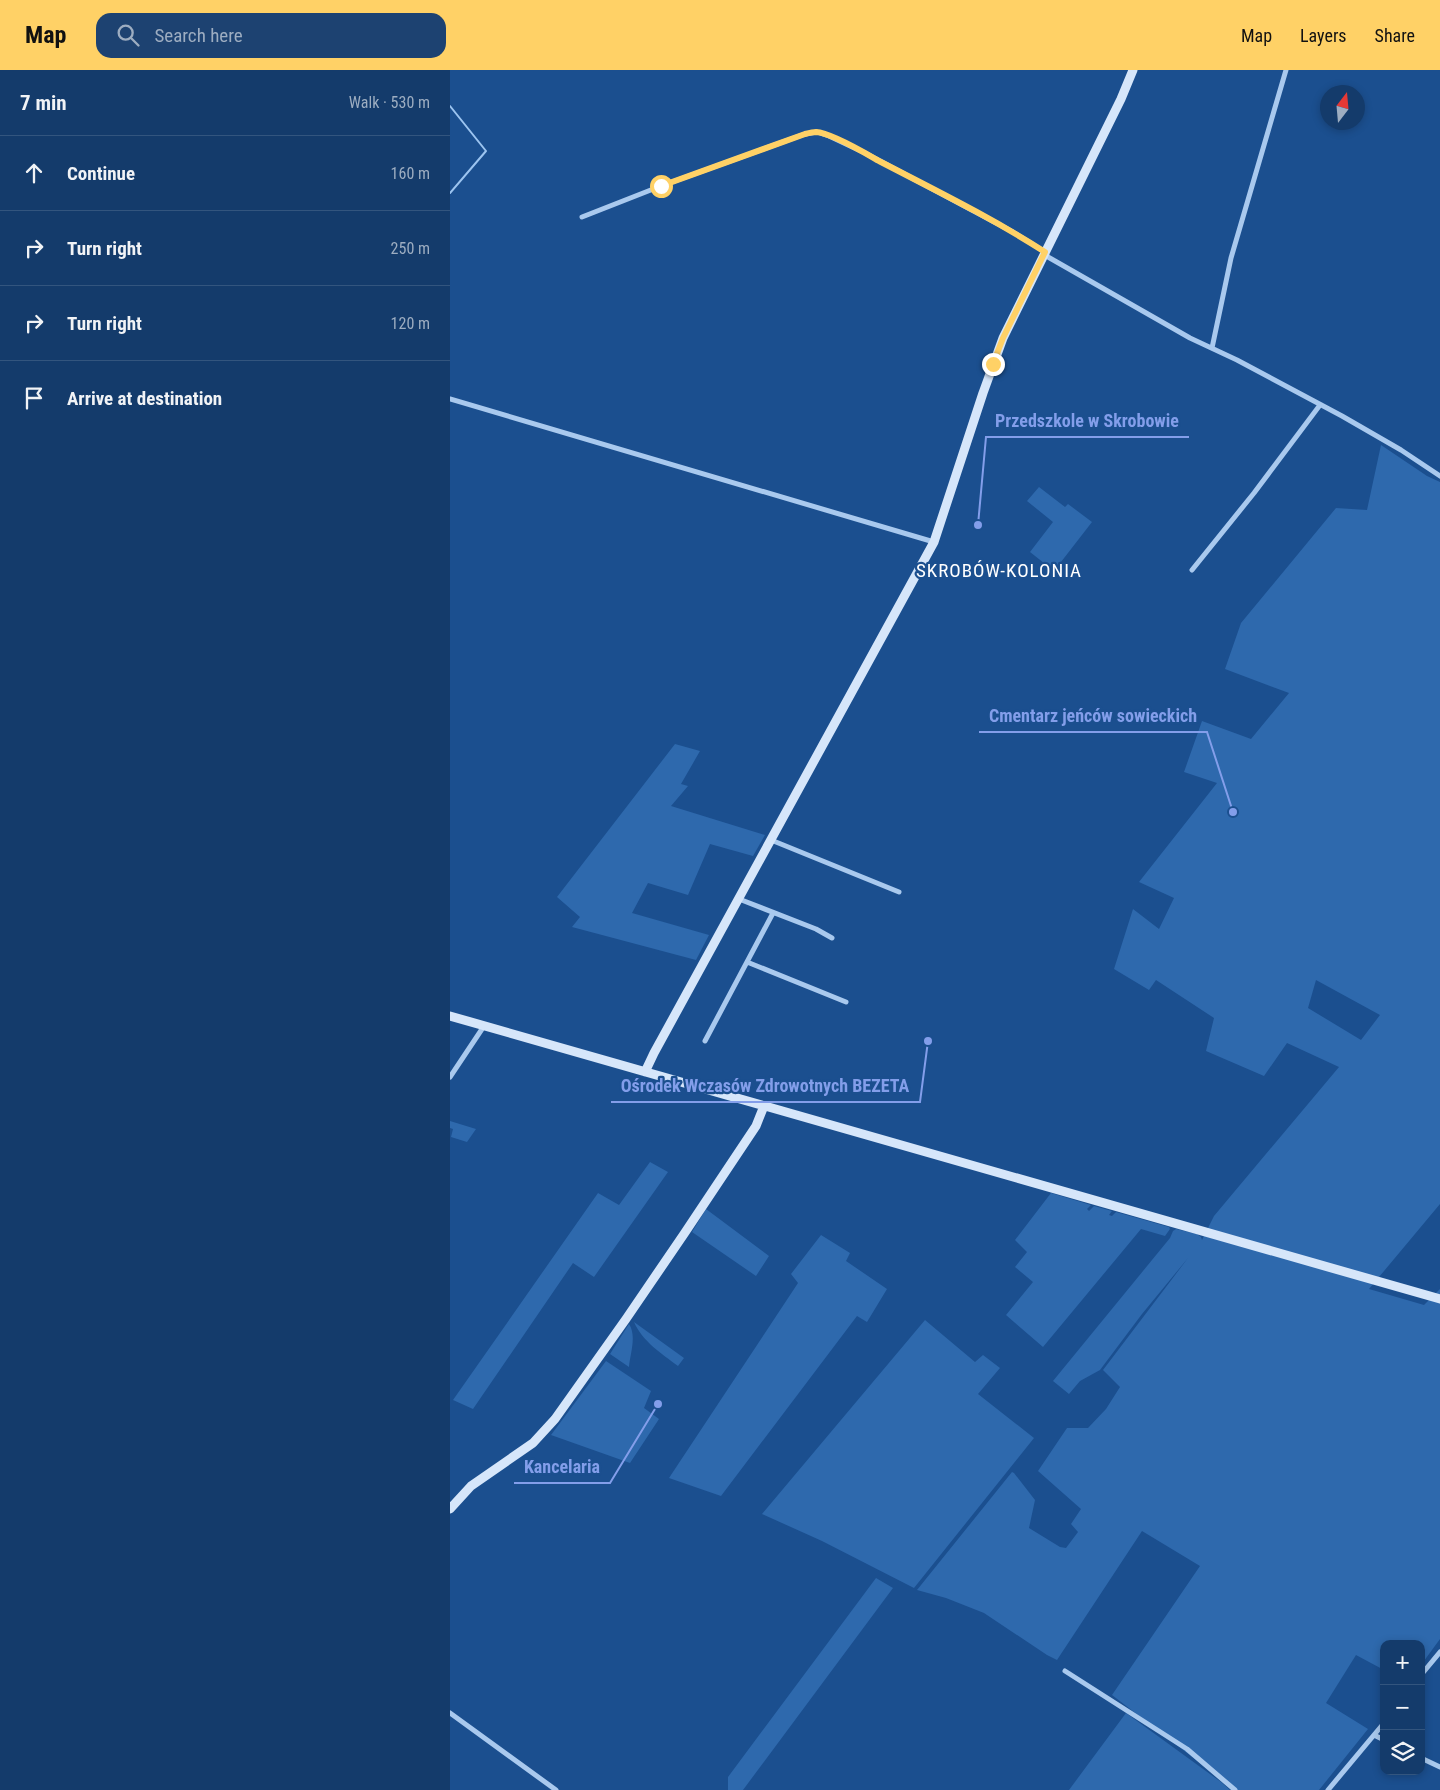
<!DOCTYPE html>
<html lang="en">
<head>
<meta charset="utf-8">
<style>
	:root { --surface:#143b6b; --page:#1d4271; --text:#f1f3f6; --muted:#9dadc1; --line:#33557e; --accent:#ffd166 }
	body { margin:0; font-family:"Roboto Condensed",sans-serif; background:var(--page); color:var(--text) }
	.controls { position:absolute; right:15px; bottom:15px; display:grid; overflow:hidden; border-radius:10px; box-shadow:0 2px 8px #0003 }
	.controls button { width:45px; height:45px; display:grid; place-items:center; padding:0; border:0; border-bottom:1px solid var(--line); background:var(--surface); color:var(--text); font:25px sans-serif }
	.compass { position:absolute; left:870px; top:15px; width:45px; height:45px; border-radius:50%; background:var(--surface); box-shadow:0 2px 8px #0003; rotate:16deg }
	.stop { position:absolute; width:15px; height:15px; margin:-11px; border:4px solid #ffd166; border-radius:50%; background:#fff }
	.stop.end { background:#ffd166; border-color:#fff; box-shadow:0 1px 5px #0008 }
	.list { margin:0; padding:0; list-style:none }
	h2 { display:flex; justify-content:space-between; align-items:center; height:65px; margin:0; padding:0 20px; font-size:21px }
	h2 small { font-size:16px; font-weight:400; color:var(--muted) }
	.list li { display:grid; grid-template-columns:32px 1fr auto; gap:15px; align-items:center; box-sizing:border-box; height:75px; padding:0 20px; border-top:1px solid var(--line) }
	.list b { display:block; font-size:19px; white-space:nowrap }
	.list em { font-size:16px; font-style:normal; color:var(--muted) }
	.icon { flex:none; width:28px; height:28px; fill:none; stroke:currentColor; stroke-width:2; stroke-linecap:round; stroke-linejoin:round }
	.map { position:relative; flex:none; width:990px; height:1720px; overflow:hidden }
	header { display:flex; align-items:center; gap:30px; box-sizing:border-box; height:70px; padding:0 25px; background:var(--accent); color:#111 }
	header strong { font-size:24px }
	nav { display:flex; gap:28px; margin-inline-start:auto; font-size:18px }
	.search { width:350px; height:45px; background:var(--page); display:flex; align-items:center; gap:12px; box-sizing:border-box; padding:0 18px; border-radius:15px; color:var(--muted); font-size:19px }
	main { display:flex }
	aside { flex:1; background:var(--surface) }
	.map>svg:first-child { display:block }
</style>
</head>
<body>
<header>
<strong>Map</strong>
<div class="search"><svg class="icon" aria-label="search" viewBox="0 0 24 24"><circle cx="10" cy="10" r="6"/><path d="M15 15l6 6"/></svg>Search here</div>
<nav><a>Map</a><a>Layers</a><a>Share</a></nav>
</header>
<main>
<aside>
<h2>7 min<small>Walk · 530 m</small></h2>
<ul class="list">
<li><svg class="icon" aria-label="ahead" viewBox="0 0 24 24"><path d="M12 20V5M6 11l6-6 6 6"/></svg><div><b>Continue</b></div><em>160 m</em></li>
<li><svg class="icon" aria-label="right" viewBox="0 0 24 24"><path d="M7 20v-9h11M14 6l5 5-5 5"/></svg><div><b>Turn right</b></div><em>250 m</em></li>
<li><svg class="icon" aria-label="right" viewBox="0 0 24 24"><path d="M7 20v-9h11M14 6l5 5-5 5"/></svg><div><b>Turn right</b></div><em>120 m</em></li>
<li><svg class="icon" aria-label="arrive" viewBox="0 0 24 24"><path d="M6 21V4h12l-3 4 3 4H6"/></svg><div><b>Arrive at destination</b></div></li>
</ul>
</aside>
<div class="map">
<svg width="990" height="1720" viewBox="0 0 990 1720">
	<rect width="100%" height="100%" fill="#1b4f8f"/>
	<path fill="#2e69ad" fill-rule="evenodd" d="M931 375 977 406 990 412V1134L919 1219 974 1235 990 1219V1569L971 1595V1574H934V1600L906 1585 876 1633 918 1659 869 1720H785L662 1625 750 1496 692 1461 607 1590 597 1585 534 1543 496 1528 467 1520 562 1402 564 1403 585 1430 579 1458 610 1477 616 1478 628 1462 621 1454 631 1439 588 1401 617 1358H638L656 1339 670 1317 653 1300 738 1188 692 1244 650 1300 630 1311 619 1324 603 1311 720 1168 723 1161 726 1159 747 1164 751 1167 752 1170 764 1146 889 997 837 973 814 1006 756 981 764 948 706 910 699 920 664 899 683 839 709 859 724 828 689 812 767 713 734 702 752 651 801 669 839 623 775 599 791 553 886 438 917 440ZM866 910 930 945 911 970 858 938Z
		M589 417 615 437 618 434 642 452 604 501 580 482 603 452 577 431Z
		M225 674 250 681 231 714 238 716 221 736 315 765 303 786 260 774 238 825 198 813 182 843 259 865 246 890 122 857 130 847 107 827Z
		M0 1051 26 1059 17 1072 1 1067 3 1059 0 1058Z
		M200 1092 218 1102 144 1207 123 1193 23 1339 3 1330 148 1123 169 1135Z
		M601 1123 641 1135 637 1139 639 1141 644 1136 662 1141 659 1145 662 1146 666 1142 719 1157 720 1159 715 1166 691 1159 593 1277 556 1245 583 1212 565 1197 577 1182 565 1170Z
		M256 1139 319 1186 306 1206 242 1162Z
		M371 1165 400 1183 396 1191 437 1219 417 1252 407 1246 271 1426 219 1408 348 1213 341 1204Z
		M475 1250 525 1292 533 1285 550 1298 528 1324 584 1368 464 1518 372 1471 312 1444Z
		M184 1252 234 1288 228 1296C212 1284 192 1271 184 1252Z
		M179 1254C187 1266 180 1284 179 1297L160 1284Z
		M156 1291 201 1321 194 1338 209 1349 180 1393 101 1365Z
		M426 1508 443 1518 293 1720H278V1707Z
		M676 1643 771 1712 780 1720H619Z"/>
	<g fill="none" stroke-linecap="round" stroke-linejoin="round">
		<path stroke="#9cc4f0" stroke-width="2" d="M0 36 36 81 0 123"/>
		<path stroke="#a9c9ee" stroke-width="5" d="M132 147 211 116 355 64 367 62 379 66 415 83 563 162 595 182 598 187 740 268 787 290 892 346 951 380 990 406
			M762 278 781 188 836 0
			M0 329 484 472
			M742 500 804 423 870 335
			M321 770 449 822
			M289 829 366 859 382 868
			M297 892 396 932
			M255 971 323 843
			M0 1007 34 956
			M615 1601 737 1679 785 1720
			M971 1605 990 1582
			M0 1643 106 1720
			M924 1665 934 1670
			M971 1688 990 1697
			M878 1720 934 1653"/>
		<path stroke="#d6e6fa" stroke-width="9" d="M0 946 990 1229
			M195 1002 204 983 484 472 533 323 553 268 671 29 683 0
			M0 1439 21 1416 83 1373 105 1349 176 1249 234 1164 306 1056 314 1036"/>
	</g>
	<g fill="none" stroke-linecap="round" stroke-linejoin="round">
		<path stroke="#ffd166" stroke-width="6" d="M211 116 355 64C359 63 363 62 366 62 382 63 415 83 429 91 485 120 542 148 595 182L553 268 543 294"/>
	</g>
	<g text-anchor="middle" stroke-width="4.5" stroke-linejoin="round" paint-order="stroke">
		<g font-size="19" letter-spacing="1" fill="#fff" stroke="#1b4f8f">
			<text x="549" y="507">SKROBÓW-KOLONIA</text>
		</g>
	</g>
	<path fill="none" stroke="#839eea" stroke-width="2" d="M528 455L536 367H739M783 742L757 662H529M478 971L470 1032H161M208 1334L160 1413H64"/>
	<g fill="#839eea" stroke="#1b4f8f" stroke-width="2">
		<circle cx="528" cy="455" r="5"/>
		<circle cx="783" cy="742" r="5"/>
		<circle cx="478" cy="971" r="5"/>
		<circle cx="208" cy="1334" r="5"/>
	</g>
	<g font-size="18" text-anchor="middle" font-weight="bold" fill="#839eea" stroke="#1b4f8f" stroke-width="4.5" stroke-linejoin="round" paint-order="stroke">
		<text x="637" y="357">Przedszkole w Skrobowie</text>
		<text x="643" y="652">Cmentarz jeńców sowieckich</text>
		<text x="315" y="1022">Ośrodek Wczasów Zdrowotnych BEZETA</text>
		<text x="112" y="1403">Kancelaria</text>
	</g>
</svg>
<div class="controls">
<button>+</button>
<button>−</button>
<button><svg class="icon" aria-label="layers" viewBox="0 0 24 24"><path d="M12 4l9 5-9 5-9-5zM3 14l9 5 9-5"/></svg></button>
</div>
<svg class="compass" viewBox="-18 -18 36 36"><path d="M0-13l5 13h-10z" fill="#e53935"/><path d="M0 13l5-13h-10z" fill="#9dadc1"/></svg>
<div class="stop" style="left:211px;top:116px"></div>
<div class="stop end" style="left:543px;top:294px"></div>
</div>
</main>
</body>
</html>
